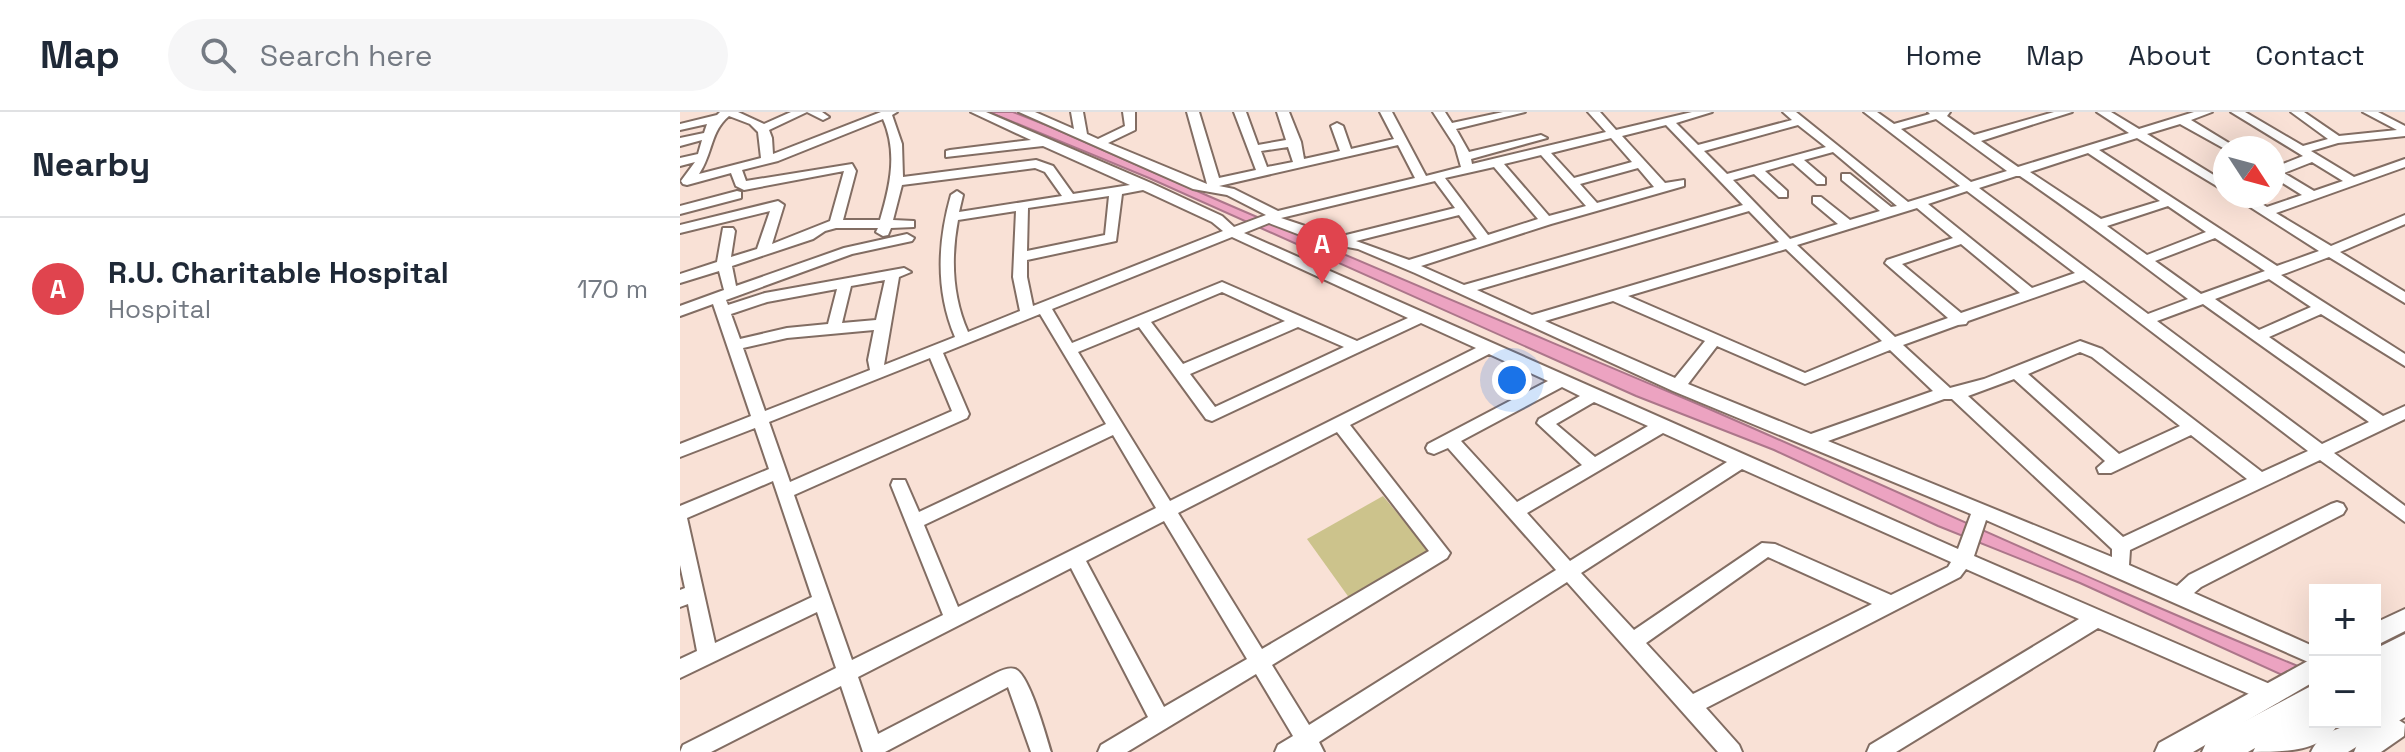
<!DOCTYPE html>
<html lang="en">
<head>
<meta charset="utf-8">
<style>
	:root { --surface:#fff; --page:#f6f6f7; --text:#1f2937; --muted:#747a83; --line:#e0e1e3; --accent:#2563eb }
	body { margin:0; font-family:"Space Grotesk",sans-serif; background:var(--page); color:var(--text) }
	.controls { position:absolute; right:24px; bottom:24px; display:grid; overflow:hidden; border-radius:0px; box-shadow:0 8px 32px #0002 }
	.controls button { width:72px; height:72px; display:grid; place-items:center; padding:0; border:0; border-bottom:2px solid var(--line); background:var(--surface); color:var(--text); font:40px sans-serif }
	.compass { position:absolute; left:1533px; top:24px; width:72px; height:72px; border-radius:50%; background:var(--surface); box-shadow:0 8px 32px #0002; rotate:126deg }
	.you { position:absolute; left:832px; top:268px; width:28px; height:28px; margin:-20px; border:6px solid #fff; border-radius:50%; background:#1a73e8; box-shadow:0 0 0 12px #1a73e833 }
	.badge { display:grid; place-items:center; width:52px; height:52px; border-radius:50%; background:var(--accent); color:#fff; font-size:26px; font-weight:700 }
	.pin { position:absolute; translate:-50% -66px; filter:drop-shadow(0 2px 4px #0008) }
	.pin::after { content:''; position:absolute; top:42px; width:28px; height:24px; background:inherit; clip-path:polygon(0 0,100% 0,50% 100%) }
	.list { margin:0; padding:0; list-style:none }
	h2 { display:flex; justify-content:space-between; align-items:center; height:104px; margin:0; padding:0 32px; font-size:34px }
	h2 small { font-size:26px; font-weight:400; color:var(--muted) }
	.list li { display:grid; grid-template-columns:52px 1fr auto; gap:24px; align-items:center; box-sizing:border-box; height:144px; padding:0 32px; border-top:2px solid var(--line) }
	.list b { display:block; font-size:30px; white-space:nowrap }
	.list p { margin:0; font-size:26px; white-space:nowrap; color:var(--muted) }
	.list em { font-size:26px; font-style:normal; color:var(--muted) }
	.icon { flex:none; width:44px; height:44px; fill:none; stroke:currentColor; stroke-width:2; stroke-linecap:round; stroke-linejoin:round }
	.map { position:relative; flex:none; width:1725px; height:640px; overflow:hidden }
	header { display:flex; align-items:center; gap:48px; box-sizing:border-box; height:112px; padding:0 40px; background:var(--surface); border-bottom:2px solid var(--line) }
	header strong { font-size:38px }
	nav { display:flex; gap:44px; margin-inline-start:auto; font-size:28px }
	.search { width:560px; height:72px; background:var(--page); display:flex; align-items:center; gap:20px; box-sizing:border-box; padding:0 28px; border-radius:44px; color:var(--muted); font-size:30px }
	main { display:flex }
	aside { flex:1; background:var(--surface) }
	.map>svg:first-child { display:block }
</style>
</head>
<body>
<header>
<strong>Map</strong>
<div class="search"><svg class="icon" aria-label="search" viewBox="0 0 24 24"><circle cx="10" cy="10" r="6"/><path d="M15 15l6 6"/></svg>Search here</div>
<nav><a>Home</a><a>Map</a><a>About</a><a>Contact</a></nav>
</header>
<main>
<aside>
<h2>Nearby<small></small></h2>
<ul class="list">
<li><span class="badge" style="background:#e0444e">A</span><div><b>R.U. Charitable Hospital</b><p>Hospital</p></div><em>170 m</em></li>
</ul>
</aside>
<div class="map">
<svg width="1725" height="640" viewBox="0 0 1725 640">
	<rect width="100%" height="100%" fill="#f9e1d6"/>
	<path fill="#ccc38c" d="M703 384 749 439 670 487 627 427Z"/>
	<path fill="#eca3c1" stroke="#ac768a" stroke-width="2" d="M309 0H333L371 15C586 111 803 201 1020 293 1225 382 1428 477 1635 561V578L1400 471 1258 414 1094 338 956 284 469 66Z"/>
	<g fill="none" stroke-linecap="round" stroke-linejoin="round">
		<defs>
			<path id="minor" d="M40 0H58L84 12 111 0H127L89 18 92 26 93 42 201 0H217L212 3 222 32 223 65 356 48 373 54 393 82 450 73 363 34 266 45V39L270 38 351 28 291 0H306L471 71 542 104 554 115 586 103 547 83 513 77 339 0H355L394 17 391 0H403L407 22 418 27 445 14 443 0H455V18L428 31 527 72 507 0H519L539 66 576 58 554 0H566L578 33 606 28 597 0H609L621 30 624 47 660 39 651 14 657 11 663 14 671 37 714 27 700 0H712L746 64 781 55 775 34 753 0H765L772 11 823 0H845L776 17 789 40 861 23 867 26 791 47 792 52 926 20 908 0H920L936 18 1012 0H1032L996 11 1018 33 1112 8 1103 0H1116L1228 90 1280 74 1184 0H1197L1214 12 1250 2 1248 0H1270L1267 4 1294 23 1374 0H1392L1301 29 1338 55 1449 21 1417 0H1431L1459 17 1514 0H1532L1511 8 1557 36 1545 37 1500 12 1467 22 1545 70V79L1457 26 1419 38 1597 154 1639 139 1553 84H1568L1587 95 1622 83 1593 65V56L1623 44 1551 0H1565L1623 34 1648 27 1611 0H1624L1659 24 1717 18 1683 0H1698L1725 14V24L1658 31 1631 39 1674 65 1725 47V55L1596 101 1651 134 1725 103V112L1660 140 1725 180V191L1649 145 1601 163 1725 242V254L1641 202 1589 225 1703 304 1725 294V307L1654 341 1725 394V410L1640 348 1450 438 1449 453 1497 474 1509 463 1651 392 1657 390 1663 392 1666 397 1663 402 1521 475 1514 481 1635 535V553L1306 408 1294 444 1599 576 1602 583 1599 590 1592 592 1418 516 1216 640H1187L1190 633 1399 507 1286 457 1280 465 1026 596 1059 633 1062 640H1038L887 470 639 630 644 640H595L598 633 613 624 576 562 447 640H418L421 633 468 605 391 456 178 565 198 622 316 561C322 558 329 555 335 557 349 561 366 624 371 640H351L328 575 205 640H183L161 574 31 640H0L3 633 156 556 137 500 0 566V547L17 539 8 492 0 495V478L5 476 0 453V394L89 357 75 316 0 345V332L71 304 33 192 0 204V194L44 178 39 159 0 171V162L37 150 43 116H53L55 119 51 145 77 137 90 99 0 121V113L98 89 104 93 92 132 150 109 164 59 64 78 56 74 51 61 7 73 3 72 1 69 15 50 0 54V46L18 42 22 28 0 34V26L24 21 27 12 0 18V12L37 3ZM49 4 70 12 78 20 81 46 19 62C33 41 30 20 49 4ZM203 7C218 41 210 74 200 108H163L176 59 172 52 66 69 62 58 98 49ZM1256 7 1327 59 1291 70 1221 17ZM986 13 1063 93 784 173 741 154 871 112 1004 74V68L985 71 942 24ZM1118 13 1146 35 1047 62 1024 39ZM931 26 952 50 894 66 871 41ZM718 33 735 66 598 99 554 77 539 74ZM608 35 613 50 587 55 581 39ZM1153 40 1217 94 1211 95 1170 62H1162V68L1200 99 1170 108 1141 85H1133V91L1158 112 1110 127 1053 68 1074 62 1099 85H1107V79L1085 59 1113 51 1137 72H1145V66L1124 48ZM1408 41 1480 89 1421 107 1350 60ZM861 43 906 94 869 104 824 52ZM1632 50 1663 69 1634 79 1604 61ZM814 55 858 107 808 123 765 66ZM355 56 365 60 382 84 279 100 283 83 277 79 271 83C258 129 255 178 275 225L204 253 219 165 231 160 224 156 85 181 48 193 46 188 172 142 232 129 234 126 227 122 164 136 56 174 52 154 133 127 145 119 156 116H198L196 120 203 124 208 123 211 116 234 115V109L213 108 222 73ZM958 56 974 75 917 91 900 72ZM1336 64H1340C1399 104 1452 145 1508 187L1468 202 1299 76ZM755 69 775 96 658 125 601 106ZM463 78 532 110 543 119 353 194 347 165V148L436 129 442 82ZM1287 79 1395 161 1352 176 1248 92ZM429 84 425 123 347 139 348 96ZM1488 94 1526 120 1467 143 1427 114ZM1237 96 1273 126 1207 148 1205 151 1268 206 1215 225 1117 133ZM336 99 333 165 340 199 288 220C272 184 271 145 278 108ZM1069 99 1099 130 852 203 797 178ZM779 103 797 127 729 148 676 129ZM589 111 636 129 678 137 735 161 993 279 1291 402 1278 437 564 121ZM552 125 728 206 677 229 542 170 392 231 372 197ZM1535 126 1585 159 1521 182 1475 149ZM1281 132 1340 181 1281 201 1222 152ZM1106 137 1202 229 1125 261 948 184ZM1589 167 1631 195 1579 218 1535 187ZM205 168 196 208 162 211 171 174ZM1404 168 1628 339 1582 360 1422 237 1400 229 1304 267 1270 276 1223 233 1278 213 1286 212 1288 209ZM157 177 148 212 107 216 60 227 51 202 87 190ZM542 180 605 209 503 252 471 210ZM933 189 1025 229 995 266 865 209ZM1523 192 1689 310 1642 332 1477 209ZM360 202 426 312 239 400 225 368H213L211 373 263 503 172 548 114 383 287 306 289 302 263 241ZM741 211 796 236 490 389 398 240 459 215 526 307 532 309ZM618 215 664 235 535 295 510 262ZM194 218 188 248 190 258 85 299 63 236 107 226ZM1037 234 1125 272 1210 238 1253 279 1131 322 1008 272ZM1400 240 1412 245 1500 314 1439 342 1348 262ZM809 242 868 269 748 332 746 336 748 340 754 342 768 336 876 458 629 613 592 553 767 446 770 441 670 313ZM250 246 272 299 110 370 89 310ZM1334 267 1425 349 1417 356 1419 361H1431L1511 323 1567 367 1443 425 1288 284ZM882 275 900 284 859 307 857 311 902 353 837 390 781 329ZM1264 287H1272L1432 437V445L1148 329ZM914 290 968 314 915 345 876 312ZM657 320 749 439 582 537 498 401ZM983 321 1047 350 890 449 847 401ZM433 323 476 396 278 495 244 413ZM1062 357 1271 450 1268 455 1211 483 1095 432 1082 431 954 518 901 461ZM93 369 132 485 35 531 7 406ZM484 409 567 547 484 595 406 449ZM1088 445 1192 492 1013 582 966 531Z
				M127 0H142L149 5 143 8Z
				M57 79 61 80V86L0 102V94Z
				M1717 607 1725 612 1724 624 1701 640H1674L1677 633Z"/>
			<path id="major" d="M1725 497V519L1695 534V511Z
				M1635 545V569L1513 640H1475L1479 631Z
				M1725 579V605L1668 640H1631C1641 617 1673 610 1695 610V595Z"/>
			<path id="highway" d="M1725 522V580L1695 596V566L1698 564 1695 565V537Z
				M1635 572V610H1659C1645 640 1603 640 1573 640L1575 636 1568 640H1522L1527 629Z"/>
		</defs>
		<use href="#minor" stroke="#826d63" stroke-width="4"/>
		<use href="#major" stroke="#826d63" stroke-width="4"/>
		<use href="#highway" stroke="#826d63" stroke-width="4"/>
		<use href="#minor" fill="#fff" fill-rule="evenodd"/>
		<use href="#major" fill="#fff" fill-rule="evenodd"/>
		<use href="#highway" fill="#fff" fill-rule="evenodd"/>
	</g>
</svg>
<div class="controls">
<button>+</button>
<button>−</button>
</div>
<svg class="compass" viewBox="-18 -18 36 36"><path d="M0-13l5 13h-10z" fill="#e53935"/><path d="M0 13l5-13h-10z" fill="#747a83"/></svg>
<div class="you"></div>
<div class="pin badge" style="left:642px;top:172px;background:#e0444e">A</div>
</div>
</main>
</body>
</html>
